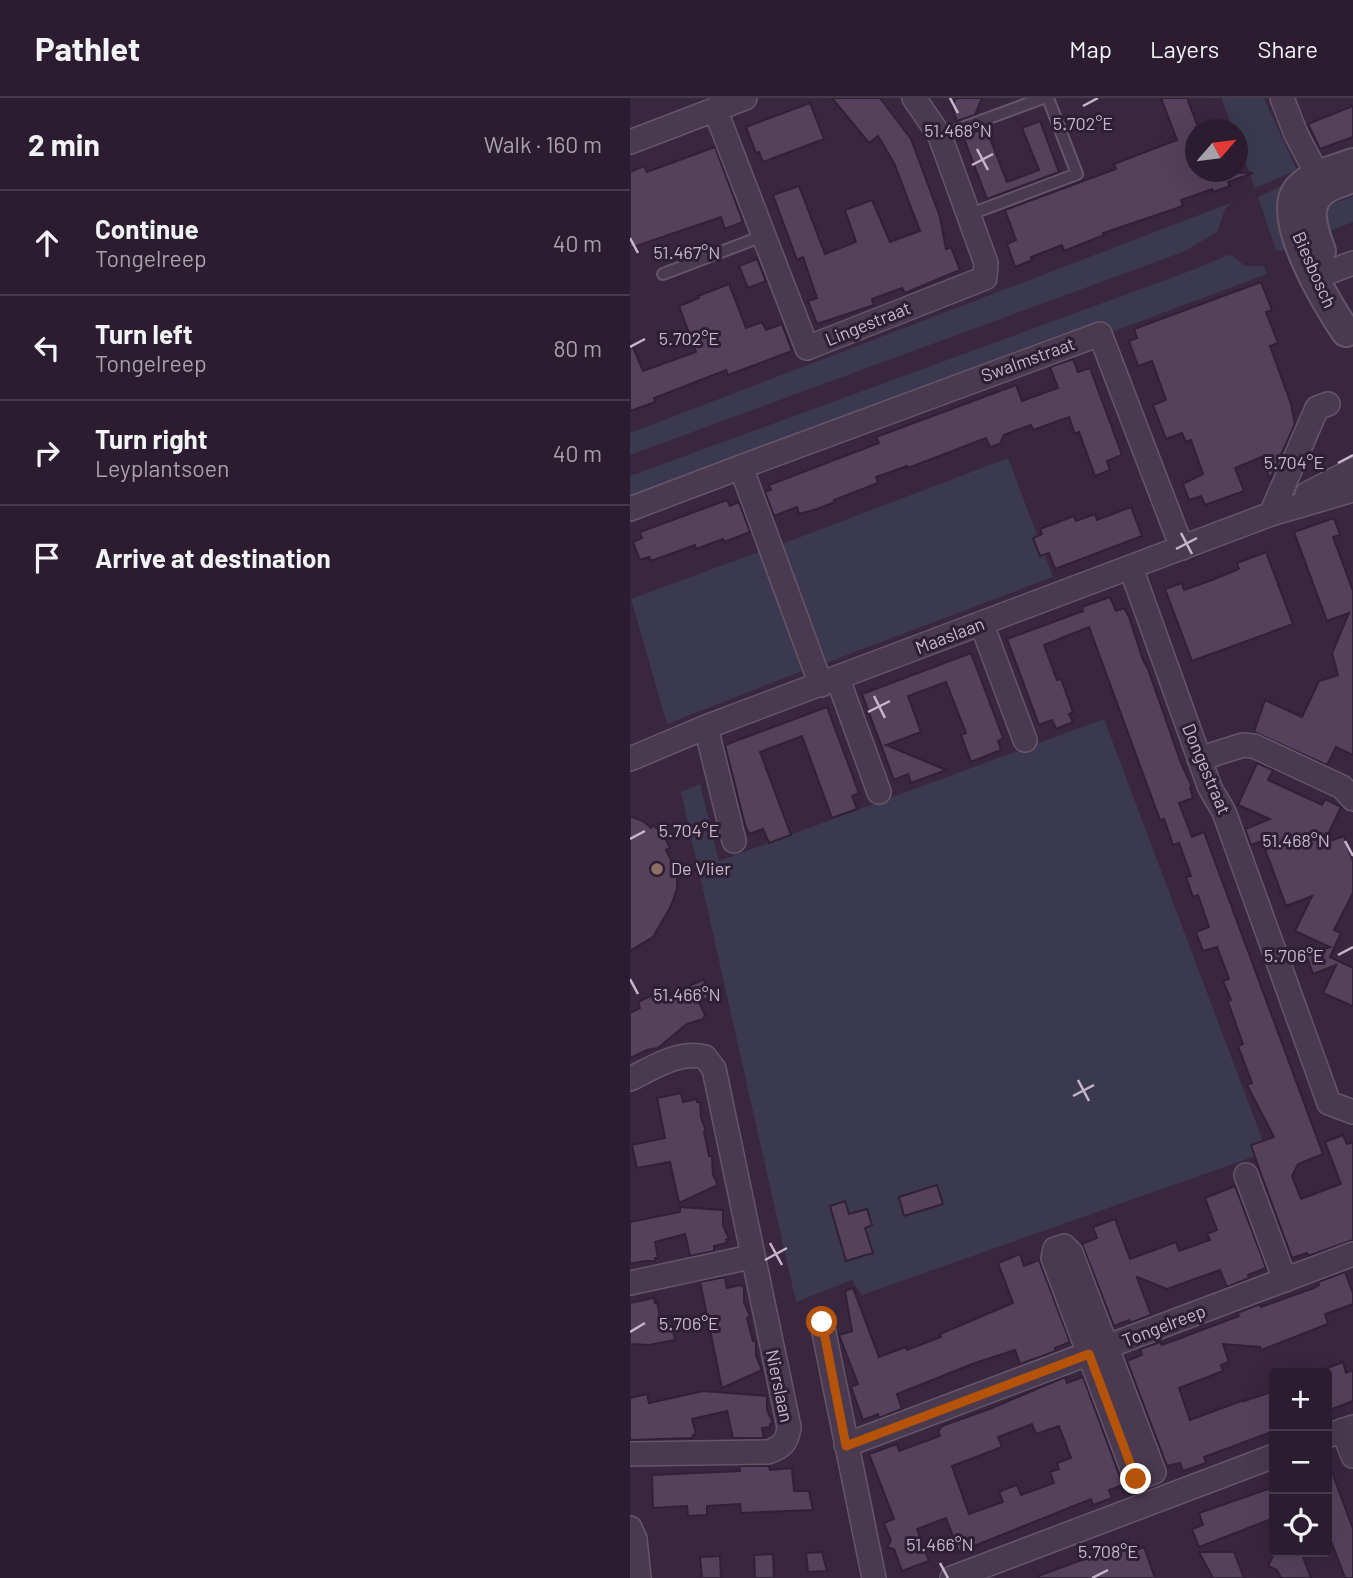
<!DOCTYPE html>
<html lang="en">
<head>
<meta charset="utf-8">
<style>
	:root { --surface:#2b1c2f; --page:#37293b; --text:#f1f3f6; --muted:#a6a1aa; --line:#473a4b }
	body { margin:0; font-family:Barlow,sans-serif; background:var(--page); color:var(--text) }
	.controls { position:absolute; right:21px; bottom:21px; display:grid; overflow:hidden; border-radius:7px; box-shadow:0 7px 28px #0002 }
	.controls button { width:63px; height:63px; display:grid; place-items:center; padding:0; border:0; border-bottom:2px solid var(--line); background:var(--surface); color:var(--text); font:35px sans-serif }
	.compass { position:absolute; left:555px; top:21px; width:63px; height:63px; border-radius:50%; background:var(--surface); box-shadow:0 7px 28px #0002; rotate:62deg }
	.stop { position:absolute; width:21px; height:21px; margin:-16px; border:5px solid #b45309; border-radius:50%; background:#fff }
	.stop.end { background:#b45309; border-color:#fff; box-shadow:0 2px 7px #0008 }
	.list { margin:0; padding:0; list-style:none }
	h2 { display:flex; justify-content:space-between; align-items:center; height:91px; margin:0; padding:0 28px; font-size:30px }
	h2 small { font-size:23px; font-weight:400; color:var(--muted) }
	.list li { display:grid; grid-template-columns:46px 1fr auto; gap:21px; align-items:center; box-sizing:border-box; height:105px; padding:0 28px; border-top:2px solid var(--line) }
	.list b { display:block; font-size:26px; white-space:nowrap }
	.list p { margin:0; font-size:23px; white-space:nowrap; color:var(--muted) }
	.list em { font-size:23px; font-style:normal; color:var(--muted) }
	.icon { flex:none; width:38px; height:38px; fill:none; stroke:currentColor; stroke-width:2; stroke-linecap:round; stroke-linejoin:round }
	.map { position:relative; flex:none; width:723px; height:1480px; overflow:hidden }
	header { display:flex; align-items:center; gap:42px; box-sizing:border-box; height:98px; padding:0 35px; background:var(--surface); border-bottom:2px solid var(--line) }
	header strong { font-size:33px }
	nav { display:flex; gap:38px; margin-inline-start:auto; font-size:24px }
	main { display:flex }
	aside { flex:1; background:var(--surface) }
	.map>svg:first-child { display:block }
</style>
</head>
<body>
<header>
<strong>Pathlet</strong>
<nav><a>Map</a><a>Layers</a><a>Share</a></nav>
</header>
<main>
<aside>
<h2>2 min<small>Walk · 160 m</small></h2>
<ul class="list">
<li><svg class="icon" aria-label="ahead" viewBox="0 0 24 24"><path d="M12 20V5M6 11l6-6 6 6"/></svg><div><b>Continue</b><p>Tongelreep</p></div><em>40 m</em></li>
<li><svg class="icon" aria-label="left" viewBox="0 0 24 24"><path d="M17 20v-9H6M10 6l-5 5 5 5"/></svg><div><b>Turn left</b><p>Tongelreep</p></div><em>80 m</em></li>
<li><svg class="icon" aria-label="right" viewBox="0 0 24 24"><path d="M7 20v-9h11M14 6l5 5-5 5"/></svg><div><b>Turn right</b><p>Leyplantsoen</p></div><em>40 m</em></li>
<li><svg class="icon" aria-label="arrive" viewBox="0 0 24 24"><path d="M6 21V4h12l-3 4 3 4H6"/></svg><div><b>Arrive at destination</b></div></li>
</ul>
</aside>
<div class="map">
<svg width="723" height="1480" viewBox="0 0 723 1480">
	<rect width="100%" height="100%" fill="#39263f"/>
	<path fill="#3b3950" d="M591 0H634L667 72 625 90 608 44V32L603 31Z
		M662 83 658 153 646 152 628 99Z
		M723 98V124L697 134 695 123 697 108Z
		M603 104 595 111 587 134 553 154 0 357V335Z
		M598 157 603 158 615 168H634L637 176 479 235 440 233 0 399V378L568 170Z
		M378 360 423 479 196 565 152 446Z
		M131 453 175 572 37 626 1 501Z
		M474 621 637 1054 232 1197 222 1182 166 1204 51 694 70 686 89 763Z"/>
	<path fill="#55415c" stroke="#312136" stroke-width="2" fill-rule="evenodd" d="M202 0H250L281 41 310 119 316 151 321 149 330 172 275 195 272 190 242 201 244 207 187 226 178 203 187 200 173 159 167 162 143 97 169 88 195 156 226 144 215 112 242 102 260 144 290 133 264 65 248 38 239 45Z
		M326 0H352L345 17 327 23 322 9Z
		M531 0H557L568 29 565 30V74L623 75 598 84 600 88 583 94 582 91 551 102 553 108 473 135 474 137 434 153 432 147 401 159 402 162 385 169 377 146 386 142 375 112 486 71 484 66 547 42Z
		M180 5 194 41 133 64 129 54 126 55 116 29Z
		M723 8V39L690 51 678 26Z
		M410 23 429 74 357 101 333 38 356 30 377 84 409 72 392 30Z
		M85 49 113 124 95 131 91 119 0 150V74L14 68 17 74Z
		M127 161 136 183 118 190 109 168Z
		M631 184 642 212 636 214 648 245 640 248 661 306 665 326 640 381 631 359 605 370 614 393 575 407 571 398 559 402 553 386 573 376 561 342 556 344 552 335 536 341 523 307 536 302 522 263 508 268 499 243 507 240 504 231Z
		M99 186 116 230 132 224 136 232 152 226 162 253 98 277 96 272 24 300 25 304 0 313V242L13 273 66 254 49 208 69 200 68 198Z
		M443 261 448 274 460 270 492 357 477 363 480 372 465 378 449 334 445 336 439 319 403 332 401 327 384 333 374 337 370 346 360 349 356 340 278 370 277 368 246 379 248 385 204 402 205 404 187 411 169 416 167 409 144 418 135 394 141 392 139 387 249 345 246 339 386 287 392 303 428 290 420 269Z
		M97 402 100 408 109 404 120 434 94 444 93 441 66 451 65 447 21 463 19 459 10 462 3 444 12 440 10 434Z
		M501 409 512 438 425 471 419 455 410 458 403 440 412 436 410 431 444 418 446 423 465 416 467 422Z
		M704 420 710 437 703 439 723 493V657L706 649 697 667 624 634 635 602 672 619 689 583 708 577 702 555 719 515 697 523 664 434Z
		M636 454 663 526 562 563 535 491 552 485 554 492 582 482 609 471 607 465Z
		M480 499 486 513 494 510 499 519 513 562 518 571 551 665 562 689 560 690 563 700 549 705 562 739 574 734 693 1056 668 1066 662 1078 671 1101 711 1086 695 1044 713 1037 717 1046 723 1044V1142L678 1158 677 1155 662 1160 632 1079 621 1047 644 1039 617 987 622 985 608 948 613 946 598 904 601 902 593 883 599 881 587 849 573 853 566 834 579 829 568 797 563 799 556 779 561 778 549 745 543 747 534 721 530 722 459 529 414 547 427 582 431 581 443 614 439 616 443 624 426 631 422 622 409 627 377 541 453 513 452 509Z
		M341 555 373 640 368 643 371 652 341 664 331 637 336 635 316 584 278 598 291 634 256 647 316 672 281 685 278 676 264 682 232 596Z
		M197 609 229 695 222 698 227 711 202 720 172 638 130 654 161 737 139 745 133 731 119 736 115 727 95 647Z
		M627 665 643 672 638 682 692 707 695 701 711 709 694 745 714 738 723 764V795L704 832 711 835 700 859 723 870V908L693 895 706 867 683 876 676 857 700 849 665 833 682 798 656 808 632 743 621 747 615 731 640 721 608 707Z
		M0 718 13 723 21 730 23 727 34 737 40 750 36 752 42 764V776H47V791L41 808 23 839 0 853Z
		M74 881 78 900 69 904 75 917 73 921 57 926 28 950 17 952 0 960V915L10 910 8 904 37 890 40 897Z
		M51 995 53 1004 67 1001V1004H70L71 1019 76 1033 74 1034 79 1058H82L83 1077 88 1087 49 1105 40 1064 7 1070 2 1047 35 1040 27 1000Z
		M307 1087 313 1106 274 1118 269 1099Z
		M605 1088 636 1170 618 1177 619 1180 597 1189 590 1172 537 1191 507 1179 521 1217 500 1225 499 1222 484 1228 452 1146 467 1140 463 1129 485 1121 500 1161 546 1144 549 1153 580 1142 577 1136 587 1132 575 1100Z
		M215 1103 219 1116 237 1111 242 1127 235 1130 243 1155 216 1163 200 1108Z
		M50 1109 93 1112V1127L99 1141 96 1142 97 1145 84 1148V1153L60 1158 55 1136 25 1144 28 1160H25V1163H14L0 1166V1124L50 1114Z
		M390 1156 394 1168 409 1162 440 1244 425 1250 426 1253 390 1266 385 1252 345 1265 267 1296 272 1311 249 1320 248 1316 233 1322 221 1289 228 1286 209 1237 222 1233 215 1193 223 1190 249 1259 276 1249 277 1252 311 1239 310 1236 383 1205 368 1165Z
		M715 1174 723 1195V1206L695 1216 698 1226 631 1252 630 1249 593 1246 599 1264 591 1267 593 1273 549 1290 560 1322 614 1302V1303L644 1293V1333L574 1359 576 1365 553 1373 550 1365 537 1368 497 1263 512 1257 510 1251 530 1244 532 1247 585 1227 609 1218 607 1215 630 1206 631 1209 684 1190 689 1187 688 1184Z
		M90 1180H95L97 1190 110 1187 114 1189V1204L120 1218 117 1220 123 1243 126 1244V1258L132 1272 92 1290 70 1184Z
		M24 1200 25 1205 27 1204 30 1220 40 1218 45 1242 19 1247 0 1246V1205Z
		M713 1264 716 1275 723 1272V1303L697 1313 695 1271Z
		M435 1279 437 1285 453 1279 493 1387 479 1392 482 1400 463 1407 461 1401 329 1454 316 1420 287 1431 299 1463 272 1473 264 1451 257 1449 261 1443 254 1425 264 1421 239 1356 267 1346 269 1353 310 1338 308 1334 312 1328 362 1310ZM402 1326 406 1336 429 1328 441 1360 427 1365 429 1371 420 1374 424 1385 391 1397 387 1387 378 1390 369 1394 373 1404 339 1416 322 1368 372 1349 368 1339Z
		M73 1293 137 1298V1312L143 1325 140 1326V1329L132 1330 134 1340H103L97 1313 62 1321 66 1336 63 1337 62 1340 0 1342V1300L17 1296 19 1305Z
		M697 1366H699L723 1431V1480H715L697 1432Z
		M109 1368H139L140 1372 162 1370 164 1393H179L183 1412 111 1415 110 1406 93 1407 77 1408V1417L58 1418 57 1408 23 1410 22 1377 110 1373Z
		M644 1389V1420L569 1449 562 1431 573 1427 569 1415Z
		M498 1442 503 1453 514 1449 525 1480H408V1478L468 1456V1454Z
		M192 1454 197 1473 178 1474 176 1455Z
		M569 1454H604L614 1480H583Z
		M645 1454H671L681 1480H651L647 1472 638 1468Z
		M143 1456 144 1480H125L124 1457Z
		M90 1458 91 1480H72L70 1459Z"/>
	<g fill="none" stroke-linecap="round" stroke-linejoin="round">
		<defs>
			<path id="service" d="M310 38 413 0
				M338 117 447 76 418 0
				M33 176 133 138"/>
			<path id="minor" d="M652 0 666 36 688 78
				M85 11 177 250 355 180 356 165 310 38 284 0
				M0 44 115 0
				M699 174 723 165
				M677 396 723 372
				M0 411 111 369
				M641 416 687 310 698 306
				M501 470 580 690 594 714 699 1005 723 1014
				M352 527 395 642
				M208 581 249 694
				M191 587 111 369 470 236 552 450
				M76 629 104 743
				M0 661 76 629 641 416 723 392
				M569 661 613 647 624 648 712 689 723 701
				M0 981C23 970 49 952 75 959L84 971 159 1329C157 1345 152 1349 138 1354L0 1356
				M616 1077 655 1182
				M434 1148 441 1155 524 1374 506 1381 423 1160 425 1151Z
				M0 1185 121 1159
				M192 1225 244 1480
				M713 1332 723 1358
				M697 1338 723 1329
				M216 1347 723 1156
				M0 1430 5 1441 9 1480
				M322 1480 644 1358"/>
			<path id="tertiary" d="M691 153C684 134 672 104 696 91 702 87 710 85 717 82
				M716 234C699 209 647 124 666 94 677 77 705 72 723 65"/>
		</defs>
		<use href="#service" stroke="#655569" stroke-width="14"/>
		<use href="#minor" stroke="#655569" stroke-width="26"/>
		<use href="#tertiary" stroke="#655569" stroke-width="32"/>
		<use href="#service" stroke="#4a3a4f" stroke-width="10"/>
		<use href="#minor" stroke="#4a3a4f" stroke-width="23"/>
		<use href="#tertiary" stroke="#4a3a4f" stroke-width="28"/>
	</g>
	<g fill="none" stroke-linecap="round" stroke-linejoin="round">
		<path stroke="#b45309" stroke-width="9" d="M192 1224 216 1348 459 1256 506 1381"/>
	</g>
	<path fill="none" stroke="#c5b7c9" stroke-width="2.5" d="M320 0 328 15M453 8 468 0M347 51 358 72M342 67 363 56M0 140 8 155M0 249 15 241M708 365 723 357M551 435 562 456M546 451 567 440M244 598 255 620M238 614 260 603M0 741 15 733M715 743 723 758M708 857 723 849M0 881 8 896M448 982 459 1003M443 998 464 987M140 1145 152 1167M135 1162 157 1150M0 1234 15 1225M310 1465 318 1480M462 1480 478 1472"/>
	<circle fill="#8d6e63" stroke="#2f1f34" stroke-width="2.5" cx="27" cy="771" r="7"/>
	<g text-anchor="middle" stroke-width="6" stroke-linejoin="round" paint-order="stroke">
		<g font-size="18" fill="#c5b7c9" stroke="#2f1f34">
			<text transform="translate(684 172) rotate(66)" y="6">Biesbosch</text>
			<text transform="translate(238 226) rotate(-22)" y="6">Lingestraat</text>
			<text transform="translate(398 262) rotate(-20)" y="6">Swalmstraat</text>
			<text transform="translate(320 538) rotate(-21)" y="6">Maaslaan</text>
			<text transform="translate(576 671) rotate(67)" y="6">Dongestraat</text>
			<text transform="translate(534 1228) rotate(-21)" y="6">Tongelreep</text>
			<text transform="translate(149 1288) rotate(78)" y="6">Nierslaan</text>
		</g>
		<g font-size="18" fill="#c5b7c9" stroke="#2f1f34" text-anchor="start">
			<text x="41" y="777">De Vlier</text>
		</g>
	</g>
	<g font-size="18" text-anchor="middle" fill="#c5b7c9" stroke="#2f1f34" stroke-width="6" stroke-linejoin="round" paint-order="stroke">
		<text x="453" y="32">5.702°E</text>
		<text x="328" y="39">51.468°N</text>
		<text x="57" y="161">51.467°N</text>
		<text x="59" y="247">5.702°E</text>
		<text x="664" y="371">5.704°E</text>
		<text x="59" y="739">5.704°E</text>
		<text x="666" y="749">51.468°N</text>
		<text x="664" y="864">5.706°E</text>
		<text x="57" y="903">51.466°N</text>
		<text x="59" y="1232">5.706°E</text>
		<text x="310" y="1453">51.466°N</text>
		<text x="478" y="1460">5.708°E</text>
	</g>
</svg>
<div class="controls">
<button>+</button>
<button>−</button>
<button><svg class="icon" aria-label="locate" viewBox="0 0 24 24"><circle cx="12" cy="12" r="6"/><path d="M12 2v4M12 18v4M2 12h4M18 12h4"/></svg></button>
</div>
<svg class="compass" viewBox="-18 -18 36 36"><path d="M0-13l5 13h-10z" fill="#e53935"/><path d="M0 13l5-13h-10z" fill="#a6a1aa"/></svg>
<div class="stop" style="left:192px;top:1224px"></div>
<div class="stop end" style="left:506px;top:1381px"></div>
</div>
</main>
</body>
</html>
